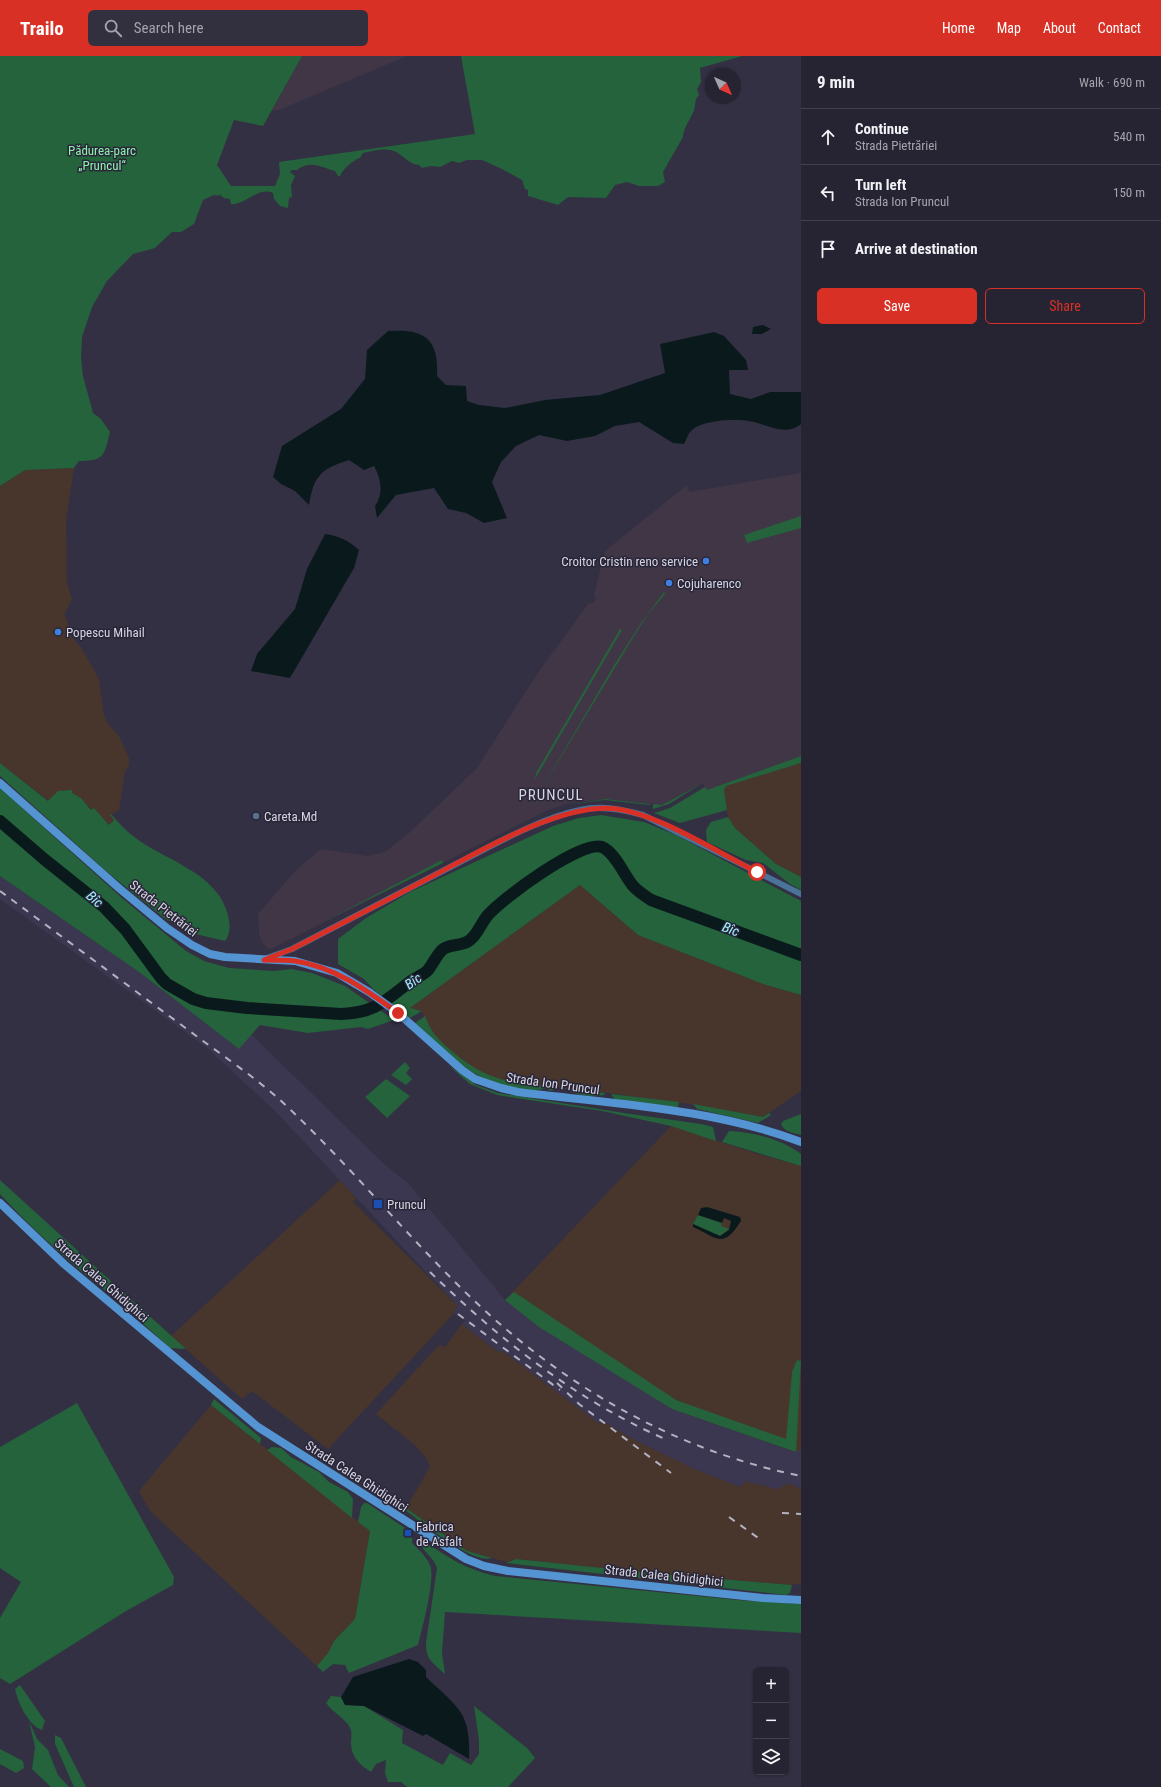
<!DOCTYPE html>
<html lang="en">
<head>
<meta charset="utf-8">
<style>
	:root { --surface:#262433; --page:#32303f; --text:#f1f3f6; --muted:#a4a4ac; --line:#42414e; --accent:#d93025 }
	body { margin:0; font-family:"Roboto Condensed",sans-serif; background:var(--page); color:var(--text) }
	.controls { position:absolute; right:12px; bottom:12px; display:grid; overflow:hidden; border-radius:6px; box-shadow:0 1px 3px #0004 }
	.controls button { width:36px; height:36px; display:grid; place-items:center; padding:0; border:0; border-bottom:1px solid var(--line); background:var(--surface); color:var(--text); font:20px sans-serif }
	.compass { position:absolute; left:705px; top:12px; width:36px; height:36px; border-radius:50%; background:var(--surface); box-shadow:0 1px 3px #0004; rotate:135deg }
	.stop { position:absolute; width:12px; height:12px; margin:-9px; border:3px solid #d93025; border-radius:50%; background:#fff }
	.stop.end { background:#d93025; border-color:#fff; box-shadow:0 1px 4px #0008 }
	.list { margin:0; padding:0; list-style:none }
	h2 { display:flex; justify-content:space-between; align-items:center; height:52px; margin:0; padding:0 16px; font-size:17px }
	h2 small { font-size:13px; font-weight:400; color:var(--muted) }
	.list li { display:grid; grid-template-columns:26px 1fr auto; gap:12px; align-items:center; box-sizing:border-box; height:56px; padding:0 16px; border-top:1px solid var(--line) }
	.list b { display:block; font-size:15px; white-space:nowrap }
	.list p { margin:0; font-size:13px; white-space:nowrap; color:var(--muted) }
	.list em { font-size:13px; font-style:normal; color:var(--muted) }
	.actions { display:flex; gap:8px; padding:12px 16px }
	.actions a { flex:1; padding:9px 0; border:1px solid var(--accent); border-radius:6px; text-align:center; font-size:14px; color:var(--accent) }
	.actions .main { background:var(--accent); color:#fff }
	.icon { flex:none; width:22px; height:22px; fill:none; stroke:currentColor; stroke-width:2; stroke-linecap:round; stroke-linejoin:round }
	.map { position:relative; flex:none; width:801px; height:1731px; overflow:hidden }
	header { display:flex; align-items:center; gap:24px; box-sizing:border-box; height:56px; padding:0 20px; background:var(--accent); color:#fff }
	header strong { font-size:19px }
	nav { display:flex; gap:22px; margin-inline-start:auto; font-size:14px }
	.search { width:280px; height:36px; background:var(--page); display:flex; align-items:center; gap:10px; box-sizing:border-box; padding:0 14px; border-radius:6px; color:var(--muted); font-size:15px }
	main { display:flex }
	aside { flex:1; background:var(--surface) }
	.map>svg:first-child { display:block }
</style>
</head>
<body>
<header>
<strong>Trailo</strong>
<div class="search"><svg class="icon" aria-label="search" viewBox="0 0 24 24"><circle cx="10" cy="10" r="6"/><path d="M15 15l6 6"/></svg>Search here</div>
<nav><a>Home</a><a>Map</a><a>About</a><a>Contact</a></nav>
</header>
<main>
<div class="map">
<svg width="801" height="1731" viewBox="0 0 801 1731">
	<rect width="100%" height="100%" fill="#333044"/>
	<path fill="#413645" d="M302 0H407L279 54H272Z
		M801 417V700L707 735 703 727 662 749 606 743 566 748 548 754 271 893 267 892 262 886 259 877 258 858 295 815 312 801 321 793 368 800 385 796 410 776 477 712 537 618 588 548 593 547 596 543 594 539 605 495 687 429 689 436Z"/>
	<path fill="#48362d" d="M74 412 66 464 67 528 72 543 64 559 66 561 71 580 82 593 99 623 104 659 108 668 119 680 129 702V709L125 715 119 754 110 759 114 764 109 769 94 752 92 754 81 742 72 737 49 745 0 707V430L25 414Z
		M801 707V821L776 808 735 772 728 761 724 734 725 730Z
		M580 829 638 879 763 928 801 939V1035L763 1061 696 1049 579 1033 516 1027 494 1023 466 1008 434 980 421 954 409 953Z
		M671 1070 764 1100 801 1110V1393L796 1396 672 1353 505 1244Z
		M340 1124 356 1142 353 1146 458 1250 457 1254 328 1393 252 1335 242 1343 171 1280Z
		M462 1268 498 1296 501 1294 600 1368 601 1364 635 1384 697 1414 741 1431 744 1425 777 1433 789 1427 801 1433V1528L788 1529 650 1517 516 1503 507 1506 467 1495 406 1452 430 1411 426 1402 416 1390 376 1358 439 1289 445 1291Z
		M211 1349 370 1475 355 1563 334 1585 328 1597 317 1610 150 1455 139 1435Z"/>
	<path fill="#3b3751" d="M0 820 139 916 238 992 251 978 386 1110 407 1126 505 1244 672 1353 795 1396 801 1393V1433L789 1427 777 1433 744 1425 741 1431 697 1414 635 1384 601 1364 600 1368 501 1294 498 1296 462 1268 465 1265 453 1257 458 1250 276 1056 206 991 0 843Z"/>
	<path fill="#24633b" d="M0 0H302L263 70 234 64 217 109 231 130H275L280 118 279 106 475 78 461 0H742L700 12 701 26 697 33 699 39C694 44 696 49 694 54 691 63 683 72 683 81L663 116 665 126 658 130H639L627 126 615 129 606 142 568 141 558 149 528 140V134L525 133 522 124 502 113 482 104H467L459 107 452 105 440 111 431 110 422 112 419 109C410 108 405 102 398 97 389 90 372 95 363 97L360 102C353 104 343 113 340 120H338L335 115C320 111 310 104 297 114H292L290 116 295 120 291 129 292 141 289 142 288 152 280 150 274 143 273 137C258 130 245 150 231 148L230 143 224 142 219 138V140L214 139 203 144 194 168 181 176H172L155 192 133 198 107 225 92 251 82 281 81 302 83 320 93 357 101 363 110 376C104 399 105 405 79 405L74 412 25 414 0 430Z
		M801 460V472L747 487 744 479Z
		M664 536 665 538 648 558 634 580 537 741 613 611 641 567Z
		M620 573 622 574 535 723 536 717Z
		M801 700V707L726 730 724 734 727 754 680 767 654 757 670 752 705 731 707 734Z
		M0 707 48 745 58 735 72 734V737L81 742 91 754 94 752 109 769 114 764 110 759 111 758C120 768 127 776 137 783 169 806 217 817 228 859 230 869 231 877 225 885L187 876 163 861 106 815 0 720Z
		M703 727 669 748 653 753V748L662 749Z
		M0 732 122 842 186 895 204 905 229 912 274 915 291 913 312 917 345 930 394 964 368 973 361 971 308 977 260 969 239 993 139 916 0 820Z
		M606 743 650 748V749L605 744 566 749Z
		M601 759 644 766 676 779 801 845V939L763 928 638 879 580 829 410 952 422 955 410 962 373 933 364 923 338 908V883L366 862 410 836 553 770 579 762Z
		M728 761 735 772 776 808 801 821V834L790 828 763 807 746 804 707 786 706 774 711 766Z
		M442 804 443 807 327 864Z
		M425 960C432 978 438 983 453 996 489 1027 514 1027 559 1031L551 1035 546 1032C535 1036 524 1034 513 1032 468 1022 447 997 415 967Z
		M405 1006 410 1012 406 1017 412 1023 406 1029 391 1019Z
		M447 1008 476 1029 498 1037 624 1057 701 1068 713 1071 716 1085 671 1070 602 1055 497 1039 470 1028Z
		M386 1023 410 1040 387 1062 365 1041Z
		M565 1032 605 1037 604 1039C590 1041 578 1040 565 1032Z
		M611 1038 679 1046 678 1051 615 1044Z
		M693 1048 763 1061 769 1057 771 1059 758 1067 697 1053Z
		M801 1058V1079C794 1077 784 1076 781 1068L783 1065Z
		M729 1075C753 1076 782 1083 801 1098V1110L722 1086Z
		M0 1124 111 1225 107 1236C69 1206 33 1174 0 1138Z
		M698 1159 722 1167 721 1170 729 1173 720 1180 693 1168Z
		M514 1236 676 1344 786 1383 792 1316 797 1304 801 1305 796 1396 672 1353 539 1271 505 1244Z
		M124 1237 186 1293 170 1292 120 1247Z
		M214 1343 261 1382 260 1388 211 1349Z
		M77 1347 174 1521 173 1529 126 1555 10 1628 0 1622V1562L21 1526 0 1512V1391Z
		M272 1391 281 1392 291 1401 319 1416 329 1426 348 1436 353 1443 352 1462 267 1394Z
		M378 1436 406 1452 467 1495 492 1502C473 1509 421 1466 405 1454L402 1455 377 1439Z
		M364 1447H367L405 1472 412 1478V1487C419 1494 426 1500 430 1509 436 1522 422 1573 418 1589L349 1617 345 1609 333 1608 323 1616 317 1610 328 1597 334 1585 355 1563 370 1475 358 1466 361 1451Z
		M421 1483C445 1500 467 1514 496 1520L738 1544 801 1548V1577L445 1556 442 1597 445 1618C433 1607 426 1604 426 1587L437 1512C434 1502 424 1496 419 1487Z
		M516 1503 650 1517 792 1529 790 1537 786 1539 506 1507Z
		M20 1629 45 1665 42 1674C28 1669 18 1647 15 1633Z
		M331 1640 341 1641 345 1649 364 1650 403 1674 402 1687 443 1709 450 1697 471 1709 479 1698V1684L474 1650 527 1692 535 1702 508 1731H407L401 1726H388L385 1717 386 1704 376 1708 371 1716C360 1709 351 1701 351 1687 351 1683 352 1678 351 1674 347 1663 333 1657 326 1647Z
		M29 1665 37 1683 48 1694 58 1719 69 1731H51L32 1713 35 1691Z
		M55 1679 61 1682 86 1731H74L55 1688Z
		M0 1693 23 1705 24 1712 16 1717 0 1708Z"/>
	<path fill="#0a1a1c" d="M763 269 771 273 762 278H752L753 271Z
		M388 275C397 275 408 274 416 277 436 282 438 303 437 320L446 329 466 330 467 345 479 349 505 352 545 344 600 339 665 317 660 288 714 276 724 280 746 304 748 314H729L730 338 751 343 770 336H801V368C787 380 769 370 754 366 740 362 702 363 691 375 688 378 686 384 684 388L673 387 639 366 615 370 595 380 567 385 539 379 516 390 501 406 492 426 507 462 484 467 466 457 448 453 434 432 396 439 377 462 375 450C384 437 381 423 374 410L364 414 349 404C321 413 314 419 309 449L295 435 281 428 273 421 282 390 341 353 365 323 367 294Z
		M325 478C339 480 348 484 359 494L354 512 290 622 251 615 257 598 295 553 307 513Z
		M707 1151 740 1161 741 1165C723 1193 719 1183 693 1171V1168L720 1180 729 1174 731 1165 724 1162 722 1167 698 1159 701 1152Z
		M409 1603 418 1606 426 1614V1621C458 1652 471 1655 469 1703L426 1678 423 1680 364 1650 345 1649 341 1641 353 1621Z"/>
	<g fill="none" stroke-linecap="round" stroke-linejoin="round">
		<path stroke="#0a1a1c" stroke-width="12" d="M0 765 44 803 104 851 125 873 161 922 167 928 193 943 206 947 247 952 341 958C375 957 385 945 411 925 416 921 424 919 428 914 433 908 436 900 442 894 450 887 462 891 470 884 478 878 481 867 488 859 503 842 581 784 602 791 615 796 625 821 634 831 639 836 645 840 651 844L801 899"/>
		<path stroke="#4b7299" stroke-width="6" d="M267 902 292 893C348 864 404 835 460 806 495 788 541 762 580 754 601 749 622 753 643 759L801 838"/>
		<path stroke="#5594d2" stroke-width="8" d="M0 727 120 833 167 872 192 889 210 898 225 901 295 905 337 917 369 936 398 957 462 1014 475 1023 501 1032 518 1036C613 1048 712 1052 801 1086
			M0 1147 64 1208 258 1371 466 1503 484 1510 508 1515 763 1542 801 1544"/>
		<path stroke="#b3b2c0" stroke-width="2" stroke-dasharray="7 7" stroke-linecap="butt" d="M0 835C65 883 130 931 195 979 223 1000 253 1020 279 1043 341 1100 395 1166 454 1225 550 1322 667 1393 801 1420
			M430 1216C499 1283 576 1344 665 1383
			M458 1258 560 1334
			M557 1327 579 1348 671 1417
			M782 1457 801 1458
			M729 1461 761 1484"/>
	</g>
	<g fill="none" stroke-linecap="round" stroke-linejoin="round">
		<path stroke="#d93025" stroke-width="5" d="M398 957C366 934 335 911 295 905 285 904 274 904 264 904L292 893C338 869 384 846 429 822 477 797 563 745 617 753 660 759 717 796 757 816"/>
	</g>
	<g fill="#3f7fe0" stroke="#292639" stroke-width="1.5">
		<circle cx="706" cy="505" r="4"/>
		<circle cx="669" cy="527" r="4"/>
		<circle cx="58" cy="576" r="4"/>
	</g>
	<circle fill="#5c6f8a" stroke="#292639" stroke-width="1.5" cx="256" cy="760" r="4"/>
	<g fill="#1a4fb4" stroke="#292639" stroke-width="1.5">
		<rect x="373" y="1143" width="10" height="10" rx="2"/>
		<rect x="404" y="1473" width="8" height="8" rx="2"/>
	</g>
	<g text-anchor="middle" stroke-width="3" stroke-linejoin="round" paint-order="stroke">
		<g font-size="13" fill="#8cf2ab" stroke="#292639">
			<text x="102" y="99">Pădurea-parc<tspan x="102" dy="15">„Pruncul“</tspan></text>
		</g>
		<g font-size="13" fill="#d6d5e2" stroke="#292639" text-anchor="start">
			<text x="698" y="510" text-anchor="end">Croitor Cristin reno service</text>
			<text x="677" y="532">Cojuharenco</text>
			<text x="66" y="581">Popescu Mihail</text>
			<text x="264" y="765">Careta.Md</text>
			<text x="387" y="1153">Pruncul</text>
			<text x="416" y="1475">Fabrica<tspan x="416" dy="15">de Asfalt</tspan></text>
		</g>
		<g font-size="13" fill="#d6d5e2" stroke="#292639">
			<text transform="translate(164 852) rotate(38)" y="5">Strada Pietrăriei</text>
			<text transform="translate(553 1027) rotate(8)" y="5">Strada Ion Pruncul</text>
			<text transform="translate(102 1224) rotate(41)" y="5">Strada Calea Ghidighici</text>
			<text transform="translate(357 1420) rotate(33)" y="5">Strada Calea Ghidighici</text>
			<text transform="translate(664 1519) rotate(6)" y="5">Strada Calea Ghidighici</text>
		</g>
		<g font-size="14" font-style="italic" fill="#9ef2ff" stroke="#292639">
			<text transform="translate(95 843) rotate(41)" y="5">Bîc</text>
			<text transform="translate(731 873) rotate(20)" y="5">Bîc</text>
			<text transform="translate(413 925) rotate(-35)" y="5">Bîc</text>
		</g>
		<g font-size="15" letter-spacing="1" fill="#d6d5e2" stroke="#292639">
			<text x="551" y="744">PRUNCUL</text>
		</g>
	</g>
</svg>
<div class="controls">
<button>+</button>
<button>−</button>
<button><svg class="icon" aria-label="layers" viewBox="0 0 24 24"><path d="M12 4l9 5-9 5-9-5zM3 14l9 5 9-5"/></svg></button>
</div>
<svg class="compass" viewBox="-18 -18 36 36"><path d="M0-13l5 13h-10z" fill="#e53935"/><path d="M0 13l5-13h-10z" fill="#a4a4ac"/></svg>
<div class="stop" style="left:757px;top:816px"></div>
<div class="stop end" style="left:398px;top:957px"></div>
</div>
<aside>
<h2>9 min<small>Walk · 690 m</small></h2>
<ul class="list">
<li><svg class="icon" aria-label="ahead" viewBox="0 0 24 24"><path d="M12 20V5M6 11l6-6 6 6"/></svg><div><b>Continue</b><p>Strada Pietrăriei</p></div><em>540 m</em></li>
<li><svg class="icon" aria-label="left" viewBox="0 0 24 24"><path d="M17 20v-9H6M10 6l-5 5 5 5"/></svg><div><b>Turn left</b><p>Strada Ion Pruncul</p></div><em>150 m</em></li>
<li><svg class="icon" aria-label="arrive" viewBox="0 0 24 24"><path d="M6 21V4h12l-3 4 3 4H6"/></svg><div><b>Arrive at destination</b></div></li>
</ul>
<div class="actions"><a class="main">Save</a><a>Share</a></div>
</aside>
</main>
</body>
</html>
